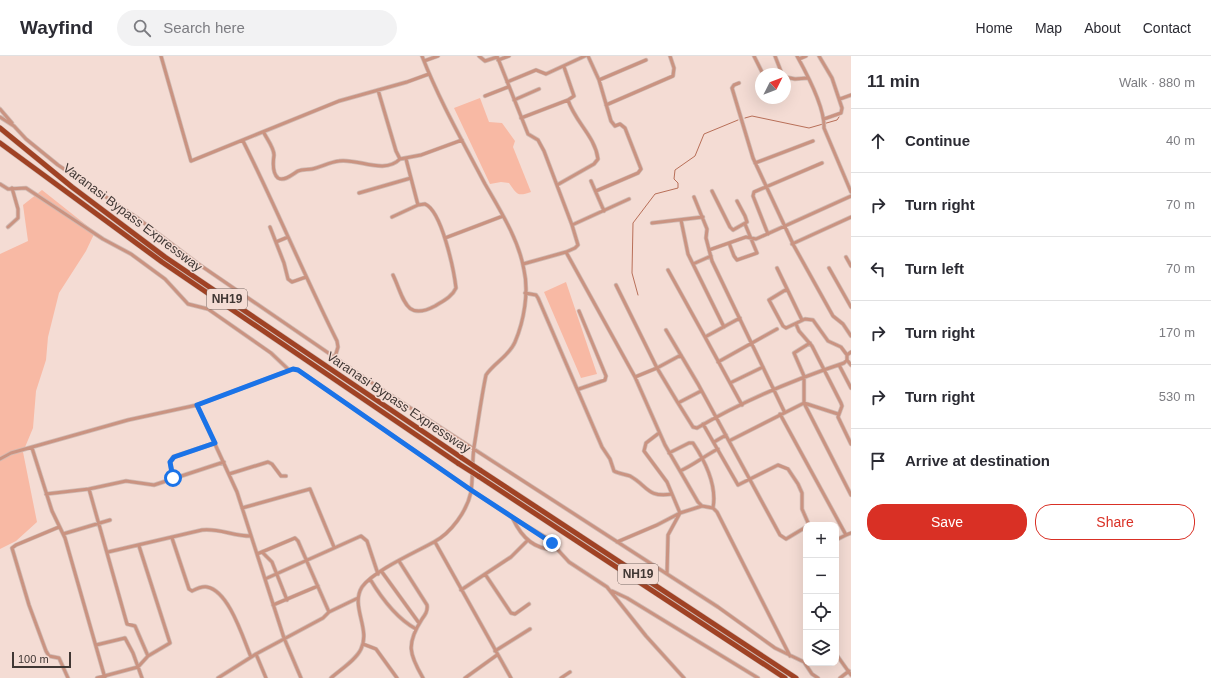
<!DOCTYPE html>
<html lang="en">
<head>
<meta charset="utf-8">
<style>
	:root { --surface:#fff; --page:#f2f2f3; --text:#2b2b33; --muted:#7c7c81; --line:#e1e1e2; --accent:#d93025 }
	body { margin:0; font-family:Helvetica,sans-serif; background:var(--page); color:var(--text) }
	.controls { position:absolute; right:12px; bottom:12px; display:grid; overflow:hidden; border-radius:8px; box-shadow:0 4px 16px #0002 }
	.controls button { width:36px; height:36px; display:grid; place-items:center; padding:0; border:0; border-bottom:1px solid var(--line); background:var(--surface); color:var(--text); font:20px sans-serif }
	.compass { position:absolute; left:755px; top:12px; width:36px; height:36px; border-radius:50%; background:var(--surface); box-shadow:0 4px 16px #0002; rotate:48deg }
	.scale { position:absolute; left:12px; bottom:10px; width:59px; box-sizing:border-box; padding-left:4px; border:2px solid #403734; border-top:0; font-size:11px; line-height:14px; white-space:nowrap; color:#403734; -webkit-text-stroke:3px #f4dcd4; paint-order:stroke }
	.stop { position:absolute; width:12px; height:12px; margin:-9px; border:3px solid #1a73e8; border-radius:50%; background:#fff }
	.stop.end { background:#1a73e8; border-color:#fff; box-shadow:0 1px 4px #0008 }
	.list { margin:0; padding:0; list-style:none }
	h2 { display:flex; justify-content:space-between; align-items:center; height:52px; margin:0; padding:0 16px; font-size:17px }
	h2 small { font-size:13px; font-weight:400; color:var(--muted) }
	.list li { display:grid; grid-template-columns:26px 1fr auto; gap:12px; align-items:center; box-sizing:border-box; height:64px; padding:0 16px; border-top:1px solid var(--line) }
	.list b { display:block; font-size:15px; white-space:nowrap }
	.list em { font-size:13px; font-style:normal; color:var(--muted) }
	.actions { display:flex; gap:8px; padding:12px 16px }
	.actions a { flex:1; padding:9px 0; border:1px solid var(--accent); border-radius:16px; text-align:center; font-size:14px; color:var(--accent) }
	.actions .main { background:var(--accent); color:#fff }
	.icon { flex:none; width:22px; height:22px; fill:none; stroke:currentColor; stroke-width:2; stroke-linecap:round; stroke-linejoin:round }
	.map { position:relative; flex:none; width:851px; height:622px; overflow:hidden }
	header { display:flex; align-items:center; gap:24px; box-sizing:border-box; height:56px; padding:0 20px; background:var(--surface); border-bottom:1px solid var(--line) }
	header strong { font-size:19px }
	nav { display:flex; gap:22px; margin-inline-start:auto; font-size:14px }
	.search { width:280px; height:36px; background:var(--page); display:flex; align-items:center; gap:10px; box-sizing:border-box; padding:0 14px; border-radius:22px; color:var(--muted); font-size:15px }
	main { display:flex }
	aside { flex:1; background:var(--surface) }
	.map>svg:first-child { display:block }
</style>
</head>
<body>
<header>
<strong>Wayfind</strong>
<div class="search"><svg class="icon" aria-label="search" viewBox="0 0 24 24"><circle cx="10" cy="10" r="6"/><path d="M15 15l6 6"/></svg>Search here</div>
<nav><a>Home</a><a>Map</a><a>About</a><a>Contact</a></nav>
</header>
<main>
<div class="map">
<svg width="851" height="622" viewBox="0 0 851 622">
	<rect width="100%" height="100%" fill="#f4dcd4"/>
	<path fill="#f8b9a4" d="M480 42 489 66 502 67 515 85 513 91 531 136C517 141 517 138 509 127L501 126 490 128 454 52Z
		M42 134 95 176 86 195 59 237 48 281 46 304 36 335 33 372 23 396 37 466 16 485 0 493V198L28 185 23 149Z
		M566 226 597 318 581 322 544 236Z"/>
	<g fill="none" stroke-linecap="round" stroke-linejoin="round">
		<path stroke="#b86f58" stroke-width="1" d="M745 62 752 60 809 72 837 64 839 61
			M638 239 632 217 633 167 655 138 678 132V127L674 123 675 114 695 100 704 78 738 64"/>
		<defs>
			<path id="minor" d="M161 0 191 105 339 45 407 26 429 18
				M479 0 485 5 497 1
				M497 0 528 78 538 84 544 95 572 169
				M588 0 599 24 646 4
				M754 0 763 18
				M775 0 782 18
				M797 0C807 18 825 52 824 72L851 136
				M819 0 832 22 842 52 841 57 824 63
				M799 3 806 0
				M498 4 509 0
				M424 5 438 0
				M785 21 795 23 808 22
				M507 26 536 14 546 18 585 0
				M739 27 734 29 732 32 753 102 794 190 833 260 843 268 851 280
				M378 34 396 95 400 103 421 99 462 84
				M485 40 508 31
				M840 43 851 39
				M514 44 539 33
				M606 49 673 20 674 12 670 0
				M0 53 12 67
				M0 61 14 70 26 83 58 109 136 161 197 207 378 331 718 551 775 592 804 606 812 618 818 622
				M521 62 568 44
				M264 77C267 83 274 92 274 99 273 106 272 117 278 122 284 126 293 118 298 115 303 113 307 114 312 113 321 111 330 106 339 105 358 102 384 119 400 103
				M243 85C276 151 304 219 337 285L338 291 335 301
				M406 103 418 149
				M755 107 813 85
				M591 125 604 155
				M0 128 8 133 26 132 103 183 131 198 165 223 188 248 208 253 271 297 289 314
				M557 129 594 108 598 103C595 80 575 66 568 44L574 40 564 11
				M596 135 638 117 641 113 625 72 620 68 615 70 611 65 599 24
				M712 135 730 171 733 174 747 166 745 160 737 145
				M359 137 411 122
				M694 141 707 173 706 182 712 205 784 355
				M392 161 418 149 425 148C442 155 454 215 456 232 452 241 443 245 435 250 405 266 404 242 393 219
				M681 164 688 198 724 271
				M652 167 703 161
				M8 171 18 162V153L12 132
				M270 171 284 207 288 223 292 226 306 221
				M768 178 753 140 754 136 822 107
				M445 182 503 160
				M276 186 288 181
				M729 187 734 200 737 204 757 197 745 168
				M792 188 851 161
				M709 194 746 181 756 183 851 140
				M566 196 575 192 578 189 572 169 629 143
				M846 201 851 210
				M523 208 566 196 635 321 657 312 678 347 701 335
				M693 208 711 200
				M777 212 802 264
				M829 212 851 251
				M668 214 705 281
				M616 229 657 312 681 299
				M787 233 769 244 783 270 786 272 805 263 813 264 828 285 841 291 847 299
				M525 237 536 239 538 242 602 391 610 403 614 415C619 418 625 418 630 420 648 430 647 442 672 438
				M740 262 705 281 742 349
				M796 268 799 275 812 290 841 347 842 350 838 361 851 388
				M666 274 698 328 780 479 786 483 806 471
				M810 287 794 297 804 320V347L838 358
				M847 304 851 309
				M718 306 777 273
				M839 309 851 332
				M635 321 665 389 698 446 702 450 713 452 717 456 790 600
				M730 327 763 311
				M579 333 605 324 606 320 579 255
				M678 347 693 371 697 372C743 345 793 324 844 307L847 304V299L851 296
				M780 358 846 479 851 477
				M703 368 738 429 778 409 788 413 798 428 802 437V453L809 469
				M659 377 646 387 644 395 667 426 680 457 668 479 667 518
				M729 385 804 347 851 439
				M714 386 726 379
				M32 392 52 455 65 482 105 622
				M669 397 689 387H693C705 405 717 430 713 452
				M0 403 11 397 128 364 197 349
				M680 415C694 409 704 400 718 393
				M229 418 268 406 272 408 281 420H286
				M173 422 170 406 173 401 215 387
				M89 433 127 568 135 570 148 600
				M46 438 89 433 126 425 154 429 224 406
				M242 452 310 433 334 491
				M513 463C522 482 535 495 557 493
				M59 471 16 489 12 492 29 549 46 595 49 600 59 602 68 622
				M63 478 110 464
				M172 482 189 533 192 535C196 533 202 530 207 531 229 535 243 582 251 601
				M836 484 846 479
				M435 486 511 622
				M617 486 657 469 680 457 702 450
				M108 496 202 474C220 472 232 480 251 480
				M262 496 272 506 287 544
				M257 498 295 482 298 485 329 556 358 542
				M399 505 427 549C428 555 425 559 422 563 406 588 409 598 423 622
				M382 516 419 567
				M485 518 511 557 515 558 529 548
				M265 523 361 480 367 485 378 518
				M370 523C382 543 396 562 416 573
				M461 534 511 501 527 485
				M612 535 627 542 758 622
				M273 549 318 530
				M363 588 376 593 397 622
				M96 589 125 582 133 597 142 622
				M495 595 530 573
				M256 598 266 622
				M836 598 851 619
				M97 622 138 611 148 600 170 587 139 490
				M218 622 256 598 323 562 329 556
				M301 622 284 582 237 436 197 349 293 313 298 314 471 434 513 462 547 482 569 506 607 531 646 580 684 622
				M331 622C341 613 356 604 361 593 371 573 350 550 362 531 373 515 416 496 434 486 451 477 467 455 471 436 473 422 472 406 474 391 478 367 481 343 486 319 494 307 509 300 515 286 524 265 529 236 524 214 519 184 500 154 485 128 463 86 439 44 422 0
				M465 622 497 599
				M561 622 570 616
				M840 622 849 615"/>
			<path id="trunk" d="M0 72 72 131 165 201 462 402
				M0 87 162 206 459 408
				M480 414 796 622
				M478 420 785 622"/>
		</defs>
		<use href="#minor" stroke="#d0bbb4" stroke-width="4.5"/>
		<use href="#trunk" stroke="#d0bbb4" stroke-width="6"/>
		<use href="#minor" stroke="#ca9381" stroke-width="3"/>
		<use href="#trunk" stroke="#a04224" stroke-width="5"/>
		<defs>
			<path id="trunk-bridge" d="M462 402 480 414
				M459 408 478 420"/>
		</defs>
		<use href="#trunk-bridge" stroke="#d0bbb4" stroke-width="6" stroke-linecap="butt"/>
		<use href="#trunk-bridge" stroke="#a04224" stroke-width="5"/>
	</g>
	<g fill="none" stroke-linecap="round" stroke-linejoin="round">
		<path stroke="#1a73e8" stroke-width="5" d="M173 422 170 406 174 401 215 387 197 349 293 313 298 314 471 434 552 487"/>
	</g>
	<g text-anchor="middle" stroke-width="3" stroke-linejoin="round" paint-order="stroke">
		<g fill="#f4dcd4" stroke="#766864" stroke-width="1">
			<rect x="207" y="233" width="40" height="20" rx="3"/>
			<rect x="618" y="508" width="40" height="20" rx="3"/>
		</g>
		<g font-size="12" font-weight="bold" fill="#403734">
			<text x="227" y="247">NH19</text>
			<text x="638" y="522">NH19</text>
		</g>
		<g font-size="13" fill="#403734" stroke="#f4dcd4">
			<text transform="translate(133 161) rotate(37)" y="5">Varanasi Bypass Expressway</text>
			<text transform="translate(399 346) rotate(34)" y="5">Varanasi Bypass Expressway</text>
		</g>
	</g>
</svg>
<div class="controls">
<button>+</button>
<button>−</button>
<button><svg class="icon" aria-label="locate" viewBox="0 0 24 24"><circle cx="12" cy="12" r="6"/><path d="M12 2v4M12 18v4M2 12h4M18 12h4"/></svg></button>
<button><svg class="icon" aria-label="layers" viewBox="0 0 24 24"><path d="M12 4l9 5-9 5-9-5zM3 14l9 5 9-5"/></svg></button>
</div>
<svg class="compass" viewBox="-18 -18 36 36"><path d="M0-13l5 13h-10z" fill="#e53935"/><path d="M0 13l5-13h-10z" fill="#7c7c81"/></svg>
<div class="scale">100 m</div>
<div class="stop" style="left:173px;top:422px"></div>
<div class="stop end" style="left:552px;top:487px"></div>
</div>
<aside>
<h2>11 min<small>Walk · 880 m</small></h2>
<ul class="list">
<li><svg class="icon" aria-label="ahead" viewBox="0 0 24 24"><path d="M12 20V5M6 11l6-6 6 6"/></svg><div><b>Continue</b></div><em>40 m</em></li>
<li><svg class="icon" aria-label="right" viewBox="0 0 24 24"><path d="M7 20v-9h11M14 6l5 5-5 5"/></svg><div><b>Turn right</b></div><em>70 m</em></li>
<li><svg class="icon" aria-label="left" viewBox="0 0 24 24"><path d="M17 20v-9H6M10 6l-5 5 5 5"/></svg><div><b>Turn left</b></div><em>70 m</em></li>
<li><svg class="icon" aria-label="right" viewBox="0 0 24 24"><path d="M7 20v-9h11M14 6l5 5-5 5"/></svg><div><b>Turn right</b></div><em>170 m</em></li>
<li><svg class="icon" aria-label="right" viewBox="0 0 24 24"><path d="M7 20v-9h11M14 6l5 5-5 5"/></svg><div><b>Turn right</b></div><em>530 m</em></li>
<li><svg class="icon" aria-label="arrive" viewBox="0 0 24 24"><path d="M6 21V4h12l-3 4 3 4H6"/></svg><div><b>Arrive at destination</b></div></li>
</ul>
<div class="actions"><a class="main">Save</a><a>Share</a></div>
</aside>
</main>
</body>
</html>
